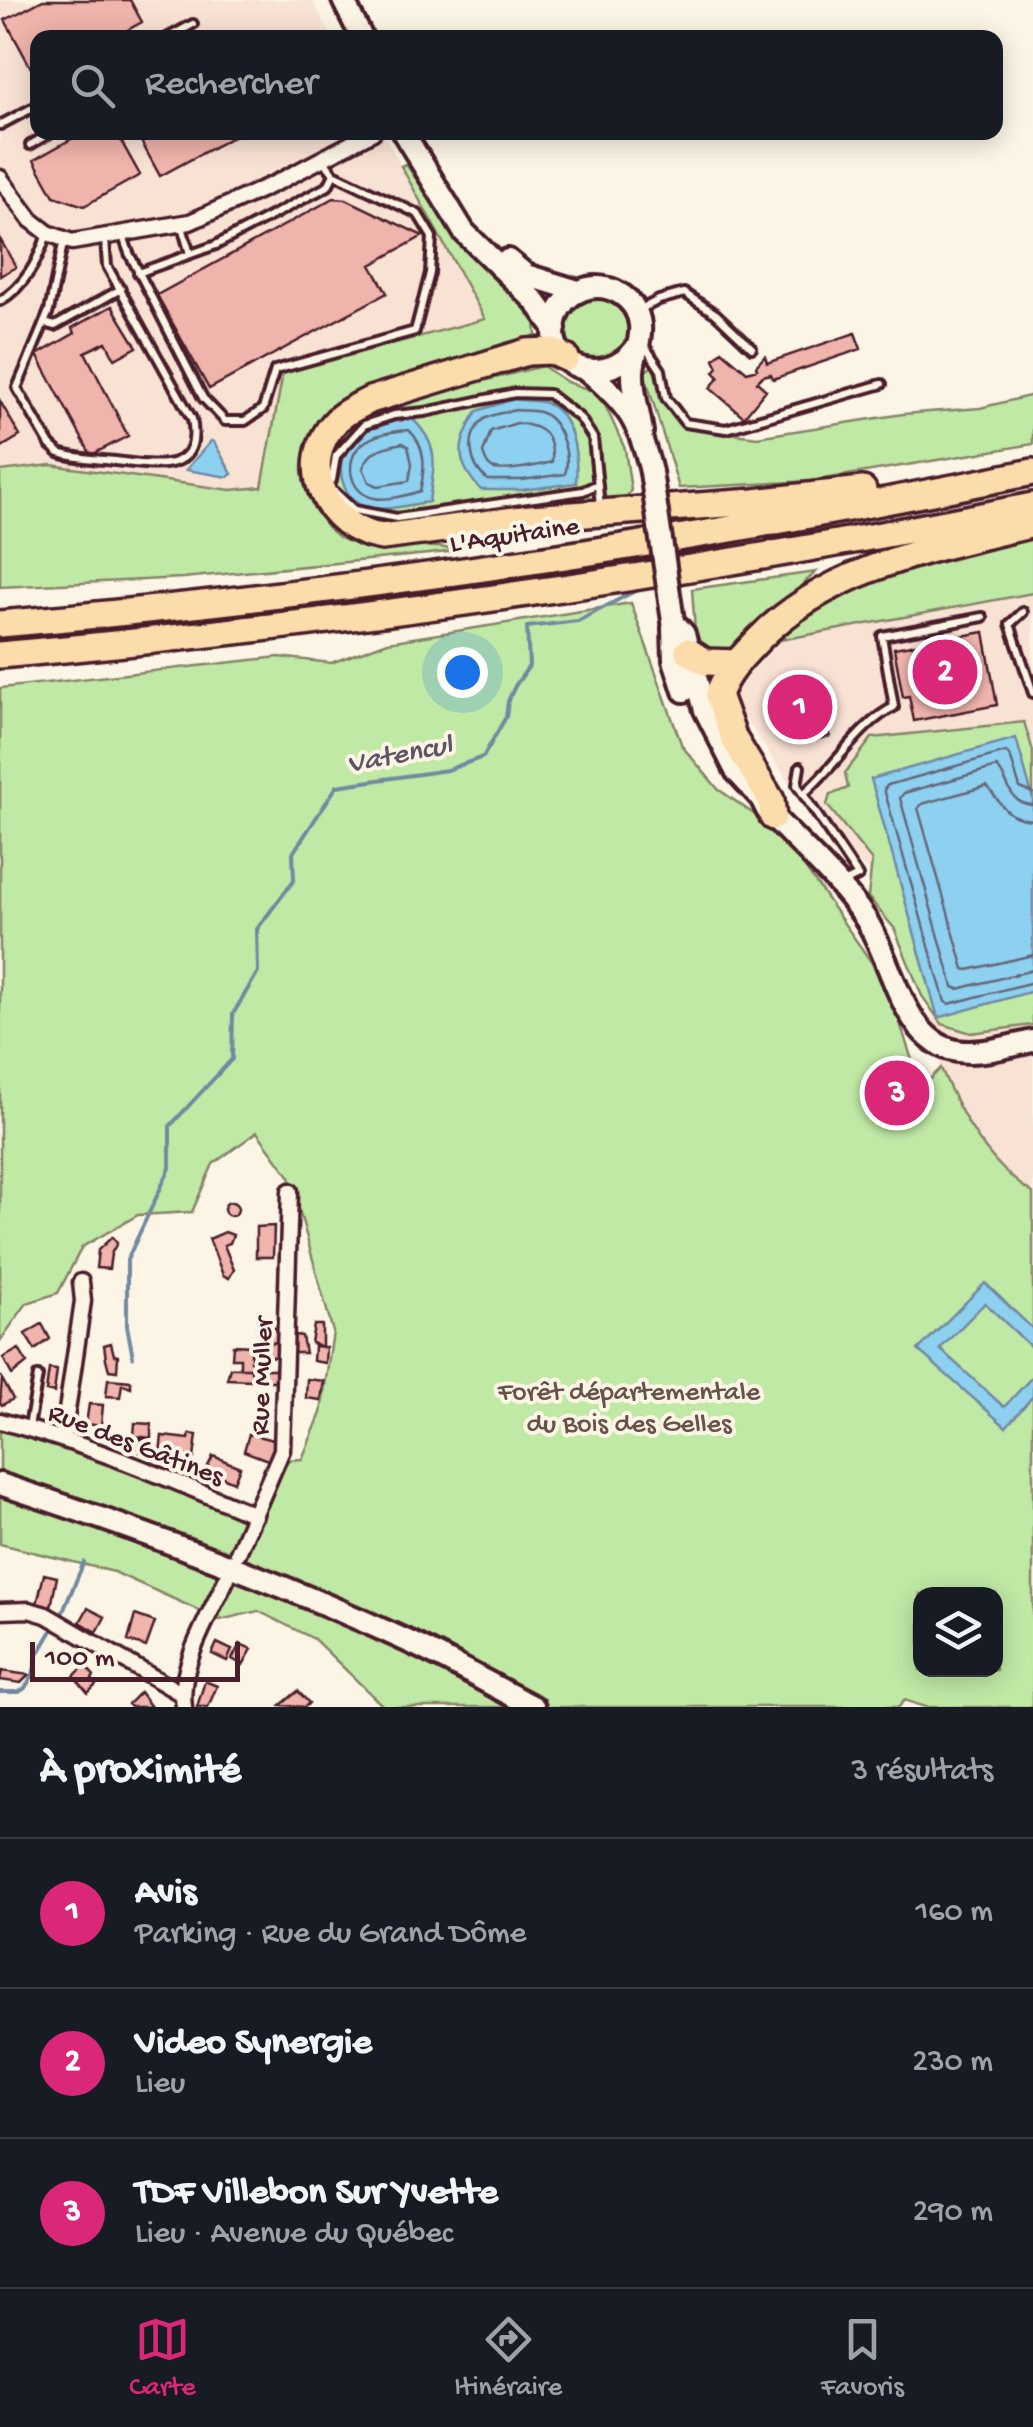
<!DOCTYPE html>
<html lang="fr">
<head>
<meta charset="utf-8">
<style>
	:root { --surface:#171b24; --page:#20242c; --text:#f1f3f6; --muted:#9ea1a6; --line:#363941; --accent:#db2777 }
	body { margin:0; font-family:"Gochi Hand",sans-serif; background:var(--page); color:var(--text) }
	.controls { position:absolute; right:30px; bottom:30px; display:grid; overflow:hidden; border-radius:20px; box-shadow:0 5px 25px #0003 }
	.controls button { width:90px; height:90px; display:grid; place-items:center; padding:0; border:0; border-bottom:2px solid var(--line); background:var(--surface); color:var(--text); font:50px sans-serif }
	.scale { position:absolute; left:30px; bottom:25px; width:210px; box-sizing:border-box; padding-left:10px; border:5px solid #4a1f2b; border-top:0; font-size:28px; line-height:35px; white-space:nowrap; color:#4a1f2b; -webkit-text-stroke:8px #fcf5e5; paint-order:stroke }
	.you { position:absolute; left:462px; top:672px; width:35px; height:35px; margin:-25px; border:8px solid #fff; border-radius:50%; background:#1a73e8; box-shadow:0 0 0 15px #1a73e833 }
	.badge { display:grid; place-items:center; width:65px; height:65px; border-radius:50%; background:var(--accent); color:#fff; font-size:32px; font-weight:700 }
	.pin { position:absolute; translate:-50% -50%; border:5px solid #fff; box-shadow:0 2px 10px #0006 }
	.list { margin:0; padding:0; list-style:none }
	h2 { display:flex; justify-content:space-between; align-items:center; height:130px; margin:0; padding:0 40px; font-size:42px }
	h2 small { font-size:32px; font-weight:400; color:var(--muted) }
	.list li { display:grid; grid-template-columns:65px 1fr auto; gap:30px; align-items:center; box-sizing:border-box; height:150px; padding:0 40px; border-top:2px solid var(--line) }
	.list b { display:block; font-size:38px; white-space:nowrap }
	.list p { margin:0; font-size:32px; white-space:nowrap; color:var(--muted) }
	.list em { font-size:32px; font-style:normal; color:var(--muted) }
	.icon { flex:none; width:55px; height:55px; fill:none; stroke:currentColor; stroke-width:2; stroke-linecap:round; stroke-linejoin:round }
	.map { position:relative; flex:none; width:1033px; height:1707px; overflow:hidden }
	.search { position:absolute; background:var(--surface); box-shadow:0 5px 25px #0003; left:30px; right:30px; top:30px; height:110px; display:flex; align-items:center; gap:25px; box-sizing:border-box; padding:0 35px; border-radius:20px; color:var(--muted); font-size:38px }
	.sheet { height:580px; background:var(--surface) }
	nav { display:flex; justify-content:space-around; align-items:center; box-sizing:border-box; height:140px; border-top:2px solid var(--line); background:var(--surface); font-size:28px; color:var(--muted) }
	nav a { display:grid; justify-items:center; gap:5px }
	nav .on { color:var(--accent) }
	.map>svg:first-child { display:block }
</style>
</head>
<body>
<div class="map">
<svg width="1033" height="1707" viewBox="0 0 1033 1707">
	<rect width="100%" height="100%" fill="#fcf5e5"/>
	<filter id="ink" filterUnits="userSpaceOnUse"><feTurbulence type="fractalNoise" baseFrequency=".01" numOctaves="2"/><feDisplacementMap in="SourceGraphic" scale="20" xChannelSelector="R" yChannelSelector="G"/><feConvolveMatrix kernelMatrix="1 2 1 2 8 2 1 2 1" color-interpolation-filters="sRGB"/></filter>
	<g filter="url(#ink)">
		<path fill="#f8e2d4" d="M0 0H312L332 37 38 38V132L383 133 486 319 283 373 262 487 231 490 51 465 0 471Z
			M1033 591V1193L989 1155 952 1094 941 1068 932 1015 878 881 807 809 730 696 783 638Z"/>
		<path fill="#c0e9a5" stroke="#858468" stroke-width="2.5" fill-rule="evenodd" d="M406 164 455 237 535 319 536 335 347 396C305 426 286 467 318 513 325 524 332 535 345 540 380 555 422 540 459 551L183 578 0 587V471L51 465 231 490 262 487 283 373 485 319 401 166Z
			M566 328a32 32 0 1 1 64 0a32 32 0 1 1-64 0Z
			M543 366 567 382 593 391 606 407 625 449 631 490 626 498 415 523 375 522 346 512 329 493V443L342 424 368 410Z
			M653 366 661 395 684 427 757 437 903 414 980 408 1033 395V444L811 481 679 488 644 372Z
			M1033 536V593L775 641C809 579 967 552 1033 536Z
			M816 572 733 649 716 652 696 646 692 589Z
			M631 603 682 746 718 789 781 833 841 919 888 986 921 1088 941 1068C961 1116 988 1165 1033 1193V1707H925L904 1700 899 1707H384L314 1639 258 1611 220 1620 114 1572 0 1544V1427L78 1450 255 1521 285 1460 302 1459 321 1413 333 1332 290 1177 257 1132 213 1164 192 1212 138 1215 82 1247 58 1293 27 1303 0 1341V688L279 657 331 663 388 642ZM920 1594H996V1670H920Z
			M1024 722 1033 751V1025L971 1033 942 1024 922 996 894 928 868 897 872 861 827 805 830 795 848 788 845 773 872 738Z"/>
		<path fill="#8dd0ef" stroke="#7289a1" stroke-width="2.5" d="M514 399C523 401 538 400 546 403 575 416 578 457 576 483L522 490H481C454 461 457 444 477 411Z
			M412 418C441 447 434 464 429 502 412 504 392 510 375 509 340 507 330 459 354 438 370 424 392 422 412 418Z
			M211 441 214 442 232 474 228 477 186 470Z
			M1016 738 1033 799V991L938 1018 871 779Z
			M985 1283 1033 1329V1349L985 1303 940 1349 1004 1407 1033 1376V1396L1006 1427 918 1350Z"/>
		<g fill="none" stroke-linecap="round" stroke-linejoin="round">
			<path stroke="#656679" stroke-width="2.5" d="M516 410C523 411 535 410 542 413 561 422 571 456 565 474L522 480H488C470 467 464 437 483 420 490 414 507 412 516 410Z
				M517 423C543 426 554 435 552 462 541 465 503 473 492 468 486 465 485 458 483 453L491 431Z
				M409 430C427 447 425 469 420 491 409 495 386 501 374 498 350 493 345 464 358 448 370 434 393 431 409 430Z
				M403 443 408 446 412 464 409 481 378 486 369 482 363 468C370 449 384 447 403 443Z
				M1033 793 1020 788 1010 755 1006 752 888 785 884 789 945 1002 949 1004 1033 982
				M1033 805C1006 803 1011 782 997 767L904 793 900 798 953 987 958 989 1033 970
				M1033 820C1006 819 1001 803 987 786L922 804 918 808 964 969 968 970 1033 955"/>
			<path stroke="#7289a1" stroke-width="4" d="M170 1126 232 1059 233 1014 258 972 257 929 294 880 293 853 337 786 447 770 483 757 506 717 508 701 515 686 529 666 527 627 578 621 633 592
				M133 1357 127 1326V1260L170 1168V1127
				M62 1614 84 1562
				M0 1692H19L25 1688 33 1675 37 1656 54 1627"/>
		</g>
		<path fill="#efb4ac" stroke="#4a1f2b" stroke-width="2.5" d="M43 0H130L142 22 113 38H38L37 79 5 20Z
			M84 132H116L140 175 84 206 54 196 34 160Z
			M136 132H233L234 136 160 176Z
			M334 198 346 199 423 236 371 265 387 293 209 389 157 295Z
			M0 239 16 267 0 276Z
			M112 306 137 347 115 359 106 342 85 352 128 436 91 455 37 355 75 333 72 328Z
			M855 333 861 349 773 379 771 374 763 376 757 382 766 390 744 417 710 388 719 377 714 372 718 367 714 359 722 351 747 372 757 369 756 366 765 356 767 363Z
			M0 401 20 436 0 448Z
			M984 632 997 705 914 721 909 696 903 697 894 648Z
			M819 697 830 736 814 740 803 701Z
			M903 1072 911 1102 899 1106 896 1098 888 1101 884 1088 895 1085 893 1075Z
			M224 1209a7 7 0 1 1 14 0a7 7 0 1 1-14 0Z
			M274 1226 273 1257H256V1227Z
			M225 1232 233 1235 230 1243 224 1245 234 1270 229 1278 223 1275 209 1239Z
			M112 1237 117 1243 111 1254 109 1269 96 1268 98 1250Z
			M42 1324 50 1339 35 1350 25 1334Z
			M314 1325H322V1347L311 1343Z
			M257 1328H267V1342L280 1343 277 1357 262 1356Z
			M267 1328H281L280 1343 267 1342Z
			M290 1334 302 1336 305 1353H290Z
			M111 1343 114 1355 118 1356 117 1371 109 1370 106 1359 104 1345Z
			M233 1345 251 1346V1361L259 1362V1368H240V1358H232Z
			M314 1346 326 1347 325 1363 313 1361Z
			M19 1349 27 1363 12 1375 3 1358Z
			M230 1368H259V1370H251L252 1380 227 1379Z
			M49 1369 57 1370 54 1393 46 1391Z
			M264 1369H279L278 1381H264Z
			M2 1379 13 1399 2 1405 0 1403Z
			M108 1379 131 1381V1387L122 1384 120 1397 106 1396Z
			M307 1379 324 1381 321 1400 306 1398Z
			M89 1404 103 1405 101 1426 86 1424Z
			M135 1423 151 1424V1438L134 1436Z
			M190 1434 197 1435 194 1458 160 1453 162 1436 189 1439Z
			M249 1434 277 1441 273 1462 244 1451Z
			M134 1438 150 1440V1453L140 1452V1448L133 1447Z
			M213 1456 240 1467 234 1482 206 1470Z
			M44 1574 57 1577 51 1607 37 1604Z
			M88 1608 105 1617 97 1632 80 1622Z
			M135 1615 155 1622 146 1647 128 1641Z
			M217 1643 232 1650 227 1661 212 1654Z
			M240 1644 252 1649 243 1665 232 1659Z
			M85 1665 94 1676 92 1679 96 1685 88 1693 74 1676Z
			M2 1671 29 1675 21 1683 0 1680Z
			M205 1681 217 1686 208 1707H197Z
			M298 1691 309 1703 305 1707 281 1705Z
			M140 1692 151 1707H131L128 1704Z"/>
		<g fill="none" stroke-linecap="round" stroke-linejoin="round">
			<defs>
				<path id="lane" d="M167 38 193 24
					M0 125 38 105
					M30 145 52 132
					M181 223 190 254
					M123 236 129 253 203 398 225 421H245L263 409 275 370 415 331 430 273 432 237 418 214 334 174 324 161
					M64 239 49 311 17 388 50 445 59 453C77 459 97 459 115 461 153 465 203 476 192 419L107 266 105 239
					M138 273 216 245 328 186 334 174
					M0 301C25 286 38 261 47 234
					M637 311 659 300 684 293 716 314 752 348
					M44 323 55 326 121 289
					M644 345 661 370 666 398 685 423 726 429 882 384
					M332 480 336 456 364 425 394 415 425 412 515 393 549 394 580 418 593 438 600 506
					M335 492 354 510 397 518 583 491 598 484
					M1023 612 1010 624 1033 693
					M800 767 797 785 858 876 844 883
					M803 794C835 768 859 724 894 707L882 636 983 617
					M29 1427 38 1376"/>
				<path id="street" d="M0 178 31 220 48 233 72 242 190 222 280 181 373 132
					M0 1421C88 1444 170 1479 255 1515
					M63 1438 83 1301 81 1282
					M238 1553 282 1450 290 1191
					M0 1611 29 1610 46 1615 182 1694
					M184 1707C178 1665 210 1615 227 1578"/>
				<path id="secondary" d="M343 0 362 38
					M403 132 464 232 535 301 555 329
					M508 260 526 275 578 291
					M636 348C606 389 542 369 556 318 560 305 569 295 582 290 607 280 637 297 640 325 642 340 634 355 633 371 632 390 639 413 642 432
					M588 371C628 405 639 421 651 472
					M673 621 684 634 705 710 736 771 761 798 767 810C799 845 838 878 865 918 892 958 902 1042 957 1051 982 1055 1009 1046 1033 1041
					M673 627 674 660 684 691
					M0 1484C137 1529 274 1579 405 1640 449 1660 491 1685 534 1707"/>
				<path id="highway" d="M566 358 551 351 527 352 370 400C359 406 346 411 337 420 294 464 327 530 382 537L530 518 754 502 863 490
					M0 624C347 594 692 542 1033 472
					M688 651 705 662 737 663
					M0 655C346 624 692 574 1033 506
					M773 817 771 800 734 739 718 695C726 672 742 657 759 639 830 566 937 548 1033 524"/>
			</defs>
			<use href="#lane" stroke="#4a1f2b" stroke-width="14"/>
			<use href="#street" stroke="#4a1f2b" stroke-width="21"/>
			<use href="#secondary" stroke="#4a1f2b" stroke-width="28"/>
			<use href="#highway" stroke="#4a1f2b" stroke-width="32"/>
			<use href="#lane" stroke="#fcf5e5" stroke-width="6"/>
			<use href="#street" stroke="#fcf5e5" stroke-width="14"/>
			<use href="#secondary" stroke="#fcf5e5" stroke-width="20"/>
			<use href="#highway" stroke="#fddcac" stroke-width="25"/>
			<defs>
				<path id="secondary-bridge" d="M651 472 673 621"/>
			</defs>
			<use href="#secondary-bridge" stroke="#4a1f2b" stroke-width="28" stroke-linecap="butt"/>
			<use href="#secondary-bridge" stroke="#fcf5e5" stroke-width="20"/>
		</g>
	</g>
	<g text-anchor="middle" stroke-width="8" stroke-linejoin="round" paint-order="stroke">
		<g font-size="28" fill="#4a1f2b" stroke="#fcf5e5">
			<text transform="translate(514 532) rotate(-8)" y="10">L'Aquitaine</text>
			<text transform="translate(259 1376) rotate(-88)" y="10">Rue Muller</text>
			<text transform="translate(137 1442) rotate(21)" y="10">Rue des Gâtines</text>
		</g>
		<g font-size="28" fill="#68524a" stroke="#fcf5e5">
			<text x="629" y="1399">Forêt départementale<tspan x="629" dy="32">du Bois des Gelles</tspan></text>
		</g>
		<g font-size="30" font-style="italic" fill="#5e5466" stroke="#fcf5e5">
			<text transform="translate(399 752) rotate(-11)" y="10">Vatencul</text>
		</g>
	</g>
</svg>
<div class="controls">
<button><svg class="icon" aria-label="layers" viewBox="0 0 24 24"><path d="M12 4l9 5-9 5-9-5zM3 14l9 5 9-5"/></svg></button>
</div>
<div class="scale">100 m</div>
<div class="you"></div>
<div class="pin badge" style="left:800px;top:707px">1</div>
<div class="pin badge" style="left:945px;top:672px">2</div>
<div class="pin badge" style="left:897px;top:1093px">3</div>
<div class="search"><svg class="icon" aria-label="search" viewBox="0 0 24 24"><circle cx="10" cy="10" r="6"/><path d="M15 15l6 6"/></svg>Rechercher</div>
</div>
<section class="sheet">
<h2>À proximité<small>3 résultats</small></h2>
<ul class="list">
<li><span class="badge">1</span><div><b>Avis</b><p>Parking · Rue du Grand Dôme</p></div><em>160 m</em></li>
<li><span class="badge">2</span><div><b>Video Synergie</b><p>Lieu</p></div><em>230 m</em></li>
<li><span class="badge">3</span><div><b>TDF Villebon Sur Yvette</b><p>Lieu · Avenue du Québec</p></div><em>290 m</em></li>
</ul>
</section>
<nav>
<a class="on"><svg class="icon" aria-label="map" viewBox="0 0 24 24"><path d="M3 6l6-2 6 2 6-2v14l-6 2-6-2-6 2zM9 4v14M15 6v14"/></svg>Carte</a>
<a><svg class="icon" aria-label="directions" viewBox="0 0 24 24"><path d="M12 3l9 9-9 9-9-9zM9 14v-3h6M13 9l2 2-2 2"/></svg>Itinéraire</a>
<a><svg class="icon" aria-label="saved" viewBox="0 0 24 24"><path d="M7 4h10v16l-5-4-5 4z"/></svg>Favoris</a>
</nav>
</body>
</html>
